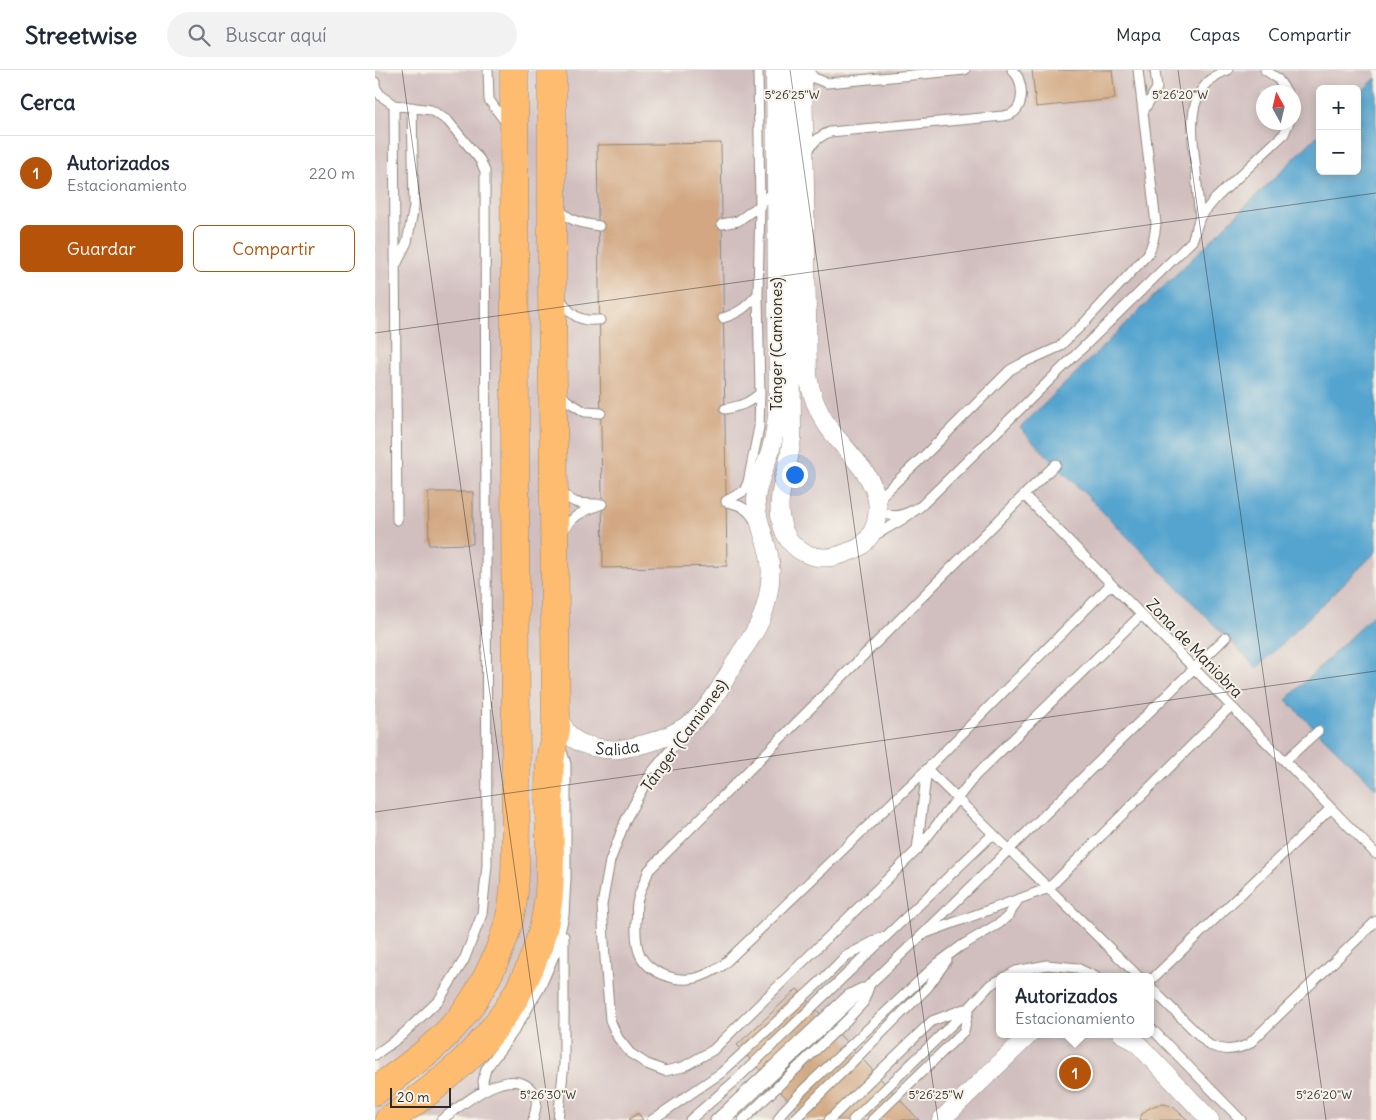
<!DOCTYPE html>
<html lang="es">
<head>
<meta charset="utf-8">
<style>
	:root { --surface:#fff; --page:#f2f2f3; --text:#1f2937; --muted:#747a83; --line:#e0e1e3; --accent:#b45309 }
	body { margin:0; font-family:Delius,sans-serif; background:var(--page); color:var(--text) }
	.controls { position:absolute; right:15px; top:15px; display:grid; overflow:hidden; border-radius:8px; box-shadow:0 2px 12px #0003 }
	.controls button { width:45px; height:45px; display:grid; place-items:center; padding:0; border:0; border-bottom:1px solid var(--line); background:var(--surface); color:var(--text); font:25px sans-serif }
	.compass { position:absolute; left:881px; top:15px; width:45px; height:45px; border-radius:50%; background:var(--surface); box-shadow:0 2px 12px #0003; rotate:352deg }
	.scale { position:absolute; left:15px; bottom:12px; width:61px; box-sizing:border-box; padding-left:5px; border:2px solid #2b2b2b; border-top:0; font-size:14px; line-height:18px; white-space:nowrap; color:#2b2b2b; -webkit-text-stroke:4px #f7f3e8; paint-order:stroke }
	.you { position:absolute; left:419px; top:404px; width:18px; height:18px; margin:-12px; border:4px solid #fff; border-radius:50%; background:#1a73e8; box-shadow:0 0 0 8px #1a73e833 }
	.badge { display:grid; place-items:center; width:32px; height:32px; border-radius:50%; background:var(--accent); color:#fff; font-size:16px; font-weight:700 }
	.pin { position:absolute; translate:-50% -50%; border:2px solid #fff; box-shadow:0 1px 5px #0006 }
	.popup { position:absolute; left:621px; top:903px; width:158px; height:65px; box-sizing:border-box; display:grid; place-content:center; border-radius:8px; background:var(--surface); filter:drop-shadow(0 1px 4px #0005); font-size:16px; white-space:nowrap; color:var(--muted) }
	.popup b { font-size:19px; color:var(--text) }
	.popup::after { content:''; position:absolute; left:50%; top:100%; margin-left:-10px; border:10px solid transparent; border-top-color:var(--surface) }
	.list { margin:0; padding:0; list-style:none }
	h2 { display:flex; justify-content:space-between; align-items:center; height:65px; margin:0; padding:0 20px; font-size:21px }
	h2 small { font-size:16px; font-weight:400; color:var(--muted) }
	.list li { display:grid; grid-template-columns:32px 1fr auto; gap:15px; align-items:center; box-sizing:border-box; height:75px; padding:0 20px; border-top:1px solid var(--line) }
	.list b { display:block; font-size:19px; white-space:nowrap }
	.list p { margin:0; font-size:16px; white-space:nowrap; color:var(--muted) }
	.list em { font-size:16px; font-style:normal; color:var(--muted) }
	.actions { display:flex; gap:10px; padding:15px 20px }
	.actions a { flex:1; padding:11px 0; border:1px solid var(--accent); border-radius:8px; text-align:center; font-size:18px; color:var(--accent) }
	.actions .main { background:var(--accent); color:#fff }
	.icon { flex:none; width:28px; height:28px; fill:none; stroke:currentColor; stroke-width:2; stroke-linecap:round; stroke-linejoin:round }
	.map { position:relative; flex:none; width:1001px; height:1050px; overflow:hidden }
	header { display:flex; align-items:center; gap:30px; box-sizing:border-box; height:70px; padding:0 25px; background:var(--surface); border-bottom:1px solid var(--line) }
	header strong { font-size:24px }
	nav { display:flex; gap:28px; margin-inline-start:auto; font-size:18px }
	.search { width:350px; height:45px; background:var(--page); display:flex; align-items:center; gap:12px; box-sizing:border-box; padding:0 18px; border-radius:28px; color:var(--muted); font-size:19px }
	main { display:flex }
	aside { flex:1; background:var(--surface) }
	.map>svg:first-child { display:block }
</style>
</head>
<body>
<header>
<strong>Streetwise</strong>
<div class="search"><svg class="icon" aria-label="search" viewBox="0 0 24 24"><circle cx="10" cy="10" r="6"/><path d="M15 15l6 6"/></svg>Buscar aquí</div>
<nav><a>Mapa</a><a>Capas</a><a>Compartir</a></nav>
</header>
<main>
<aside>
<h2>Cerca<small></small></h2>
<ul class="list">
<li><span class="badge">1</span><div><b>Autorizados</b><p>Estacionamiento</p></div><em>220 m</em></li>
</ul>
<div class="actions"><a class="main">Guardar</a><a>Compartir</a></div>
</aside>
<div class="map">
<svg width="1001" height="1050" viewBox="0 0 1001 1050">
	<rect width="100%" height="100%" fill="#f7f3e8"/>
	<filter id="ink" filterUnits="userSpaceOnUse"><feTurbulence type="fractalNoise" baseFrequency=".02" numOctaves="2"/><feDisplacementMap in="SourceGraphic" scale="10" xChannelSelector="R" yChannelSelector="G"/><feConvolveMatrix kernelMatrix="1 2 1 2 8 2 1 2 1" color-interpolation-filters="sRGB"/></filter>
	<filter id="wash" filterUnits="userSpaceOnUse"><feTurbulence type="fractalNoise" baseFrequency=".0096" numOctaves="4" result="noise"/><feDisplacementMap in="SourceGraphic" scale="20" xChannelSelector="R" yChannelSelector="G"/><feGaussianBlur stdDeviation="1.12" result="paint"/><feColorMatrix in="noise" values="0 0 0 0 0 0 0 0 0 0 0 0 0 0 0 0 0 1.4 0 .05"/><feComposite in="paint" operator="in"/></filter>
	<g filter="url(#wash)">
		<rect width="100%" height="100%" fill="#f1e5cc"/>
		<path fill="#d1bfbf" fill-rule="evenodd" d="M0 0H1001V8L982 26V19H945V63L645 358 882 598 1001 482V542L912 630 1001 719V1050H0ZM888 22H918V52H888ZM625 907H775V964H625Z"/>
		<path fill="#55a4cf" stroke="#40687d" d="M1001 8V482L882 598 645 358 945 63V101H982V26Z
			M1001 542V719L911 630Z"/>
		<g id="blocks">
			<path fill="#d2a782" d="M657 0H737L740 29 661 37Z
				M346 73 352 496 228 498 222 75Z
				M53 422H98V474L54 475Z
				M422 919 544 1050H432L362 975Z
				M790 1034 798 1037 813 1050H764L767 1044 773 1039 781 1035Z
				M263 1043 268 1050H253Z"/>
		</g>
	</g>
	<g filter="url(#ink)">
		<use href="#blocks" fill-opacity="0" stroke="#8e887c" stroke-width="1"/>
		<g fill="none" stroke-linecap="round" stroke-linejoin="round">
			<defs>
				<path id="service" d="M113 0 114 30 132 54
					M433 0 439 8 452 13 590 0
					M763 0 768 42
					M890 0 902 8 912 22
					M0 12V17L6 26 19 35 56 40 73 51 105 90 110 101 112 795 107 844 89 890 64 930 26 966 0 985
					M19 35 22 450
					M432 83C437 72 444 66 455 62L628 46C631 45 634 45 636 44 648 38 648 21 644 10 643 6 640 3 637 0
					M184 139C196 152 206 153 224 156
					M825 147C823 132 822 116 821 101 819 81 815 55 820 35 824 19 837 5 853 0
					M347 154 363 151 385 135 399 120
					M22 193 32 172 39 137 37 37
					M185 227C189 236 198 247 208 249 213 251 220 250 225 250
					M348 248C366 242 371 237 383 224
					M185 321 191 330 210 342 226 343
					M350 339C365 336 373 334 385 323
					M681 394 649 425 1001 784
					M186 420C197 435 205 434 222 434
					M649 425 274 800C270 811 264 822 262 833 261 839 262 846 261 852 260 878 263 895 289 905 312 914 327 908 347 896L552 699 764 907
					M502 430 552 383 635 300 646 294 684 277 710 252 773 184C778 174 780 165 781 154L768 42 782 18 780 0
					M351 431 369 421 373 412 384 357 385 323 383 224 385 135 383 0
					M351 432C365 434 373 439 380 451
					M546 436 817 171 825 147 841 128 909 64 914 52
					M186 463C199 444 207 442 227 434
					M497 467 528 449 546 436C530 444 517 453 503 437
					M311 661 276 703 251 749 235 791 227 835 230 888 235 950 243 968 255 983 272 994 290 1001 308 997 338 980 542 780 600 706 766 545
					M910 691 943 661
					M542 780 552 699 736 514
					M551 863 674 818 856 636
					M630 907 641 901 672 895 702 898 721 907
					M775 911 956 738
					M775 917 834 975C849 981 859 981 874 974L1001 851
					M775 957 866 1050
					M109 1020 108 1011 111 999 139 961 165 918 181 881 189 845 191 808V694L186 678
					M66 1050C86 1036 131 996 155 1018 165 1027 161 1039 158 1050
					M183 1050 189 994V866
					M277 1050 346 1003 450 907 471 886 507 867
					M315 1050 360 1011 618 764
					M340 1050 473 925 487 918
					M351 1050 548 864 851 567
					M368 1050 472 950 488 933 494 917
					M403 1050 409 1040 429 1019 563 893 586 876 625 853 634 845 643 830
					M419 1050 553 917 572 890
					M454 1050 557 951 589 939
					M478 1050 594 938 615 915 625 910
					M497 1050 589 961 594 938"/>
				<g id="minor">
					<path d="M415 0 417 368C416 375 415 381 414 387 410 408 401 429 406 451 413 484 444 495 473 482 480 480 488 476 492 470 501 460 504 443 502 430 498 402 467 378 452 355 442 340 436 324 433 306L428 0"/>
					<path id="s1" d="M184 645C186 650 188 657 192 662 202 677 235 682 251 678 274 674 298 666 317 652 334 640 354 603 365 584 374 571 384 557 389 541 392 532 394 521 395 512 396 502 396 491 393 481 389 464 381 448 381 430 382 412 391 396 396 379 400 364 402 349 403 334L400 0"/>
					<path d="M747 964 761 972 835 1050"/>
					<path d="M566 1050 655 964"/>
				</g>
				<path id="primary" d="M0 1021C16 1009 33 997 49 984 65 971 82 954 94 937 116 905 136 860 139 821 142 785 140 749 141 714L139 0
					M14 1050C45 1028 76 1006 102 978 141 937 170 878 174 822 177 779 172 736 175 693 176 682 179 670 181 659L177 212V0"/>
			</defs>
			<use href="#service" stroke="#8e887c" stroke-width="11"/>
			<use href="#minor" stroke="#8e887c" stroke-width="19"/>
			<use href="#primary" stroke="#8e887c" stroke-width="29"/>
			<use href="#service" stroke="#fff" stroke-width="9"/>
			<use href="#minor" stroke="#fff" stroke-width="18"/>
			<use href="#primary" stroke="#fdbc70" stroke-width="28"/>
		</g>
	</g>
	<path fill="none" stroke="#2b2b2b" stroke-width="1" stroke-opacity="0.45" d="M27 0 175 1050M415 0 563 1050M803 0 951 1050M0 263 1001 123M0 742 1001 601"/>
	<g text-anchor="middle" stroke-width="4" stroke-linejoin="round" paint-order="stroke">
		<g font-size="16" fill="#2b2b2b" stroke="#f7f3e8">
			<text transform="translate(401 274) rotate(-90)" y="6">Tánger (Camiones)</text>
			<text transform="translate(820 578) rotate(46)" y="6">Zona de Maniobra</text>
			<text transform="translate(309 665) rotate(-54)" y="6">Tánger (Camiones)</text>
			<text dy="6" stroke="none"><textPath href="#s1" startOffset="74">Salida</textPath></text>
		</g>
	</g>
	<g font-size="12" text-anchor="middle" fill="#2b2b2b" stroke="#f7f3e8" stroke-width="4" stroke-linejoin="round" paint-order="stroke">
		<text x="417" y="29">5°26'25"W</text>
		<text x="805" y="29">5°26'20"W</text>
		<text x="173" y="1029">5°26'30"W</text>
		<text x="561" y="1029">5°26'25"W</text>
		<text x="949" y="1029">5°26'20"W</text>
	</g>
</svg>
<div class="controls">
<button>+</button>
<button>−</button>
</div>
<svg class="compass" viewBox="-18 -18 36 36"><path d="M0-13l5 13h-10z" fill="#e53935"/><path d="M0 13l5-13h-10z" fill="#747a83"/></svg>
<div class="scale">20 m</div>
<div class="you"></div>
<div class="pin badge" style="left:700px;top:1003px">1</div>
<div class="popup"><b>Autorizados</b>Estacionamiento</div>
</div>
</main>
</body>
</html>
